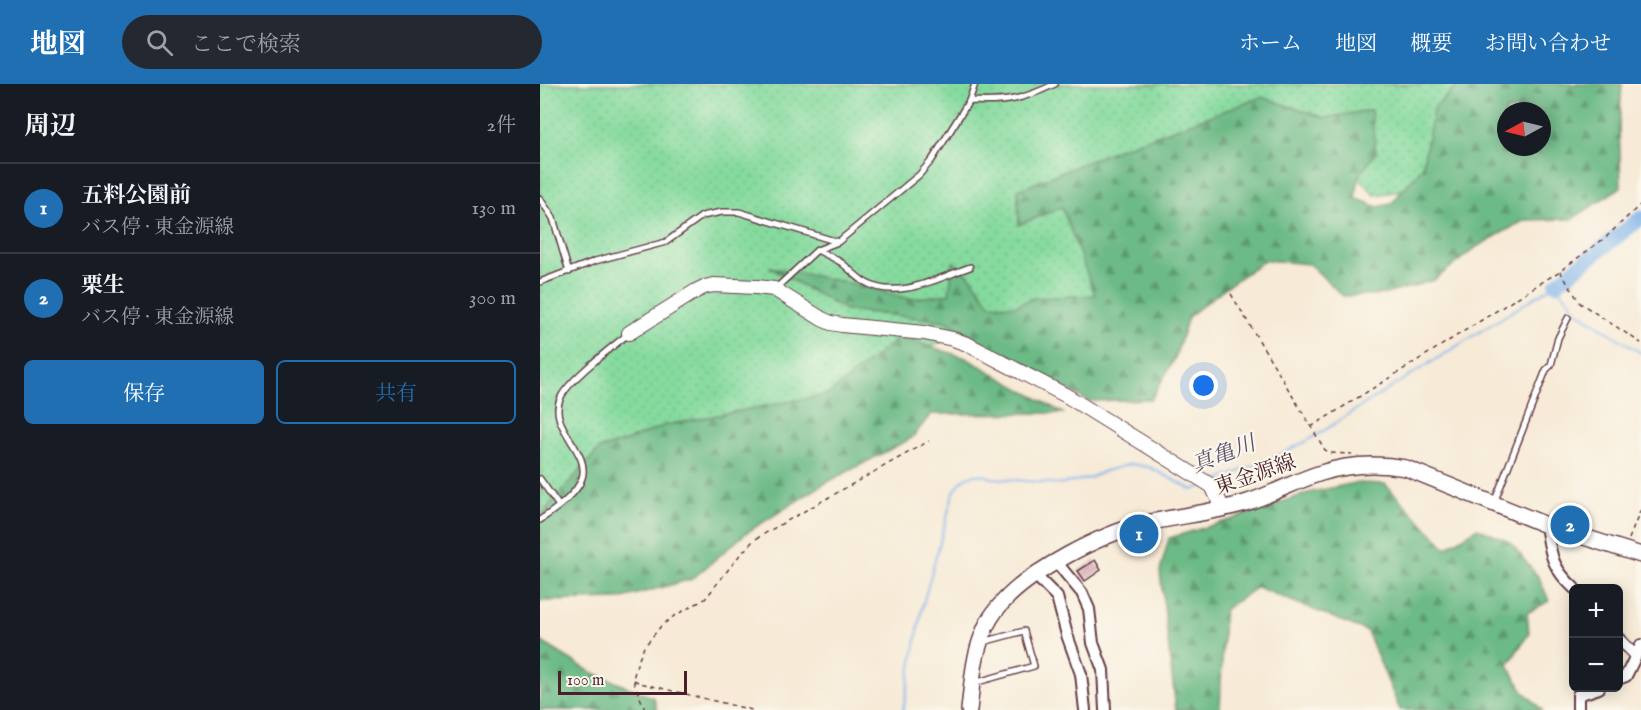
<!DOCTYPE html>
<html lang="ja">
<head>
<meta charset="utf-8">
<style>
	:root { --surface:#171b24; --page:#242831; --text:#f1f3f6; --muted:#9ea1a6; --line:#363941; --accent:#1f6fb2 }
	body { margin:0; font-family:"IM FELL English","Noto Serif JP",serif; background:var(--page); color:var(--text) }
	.controls { position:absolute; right:18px; bottom:18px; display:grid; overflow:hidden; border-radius:9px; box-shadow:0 3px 15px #0003 }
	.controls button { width:54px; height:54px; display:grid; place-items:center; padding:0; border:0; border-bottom:2px solid var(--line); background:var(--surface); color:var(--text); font:30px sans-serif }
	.compass { position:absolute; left:957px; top:18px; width:54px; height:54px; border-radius:50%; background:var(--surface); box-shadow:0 3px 15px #0003; rotate:263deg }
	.scale { position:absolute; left:18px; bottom:15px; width:129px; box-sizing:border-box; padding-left:6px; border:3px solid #4a1f2b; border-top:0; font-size:16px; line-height:21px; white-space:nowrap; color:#4a1f2b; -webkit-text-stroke:4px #fbf7ec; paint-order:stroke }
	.you { position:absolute; left:664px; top:302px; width:21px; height:21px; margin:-15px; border:4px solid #fff; border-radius:50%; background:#1a73e8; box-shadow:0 0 0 9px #1a73e833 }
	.badge { display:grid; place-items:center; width:39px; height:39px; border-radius:50%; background:var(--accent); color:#fff; font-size:20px; font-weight:700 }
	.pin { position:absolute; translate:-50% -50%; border:3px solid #fff; box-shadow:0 2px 6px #0006 }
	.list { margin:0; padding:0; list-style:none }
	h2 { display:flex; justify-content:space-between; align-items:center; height:78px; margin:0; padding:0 24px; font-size:26px }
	h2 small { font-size:20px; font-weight:400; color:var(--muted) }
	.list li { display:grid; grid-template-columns:39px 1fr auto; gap:18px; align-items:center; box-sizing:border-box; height:90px; padding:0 24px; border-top:2px solid var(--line) }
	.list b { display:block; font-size:22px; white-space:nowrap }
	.list p { margin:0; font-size:20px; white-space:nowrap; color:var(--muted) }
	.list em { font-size:20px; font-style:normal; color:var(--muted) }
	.actions { display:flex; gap:12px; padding:18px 24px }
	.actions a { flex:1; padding:14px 0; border:2px solid var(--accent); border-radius:9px; text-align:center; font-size:21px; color:var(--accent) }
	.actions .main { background:var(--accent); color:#fff }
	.icon { flex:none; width:33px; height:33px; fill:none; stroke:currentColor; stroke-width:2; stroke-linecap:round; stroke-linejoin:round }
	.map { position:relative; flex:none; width:1101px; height:626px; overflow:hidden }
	header { display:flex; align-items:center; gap:36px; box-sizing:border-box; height:84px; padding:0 30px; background:var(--accent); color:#fff }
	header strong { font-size:28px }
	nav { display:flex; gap:33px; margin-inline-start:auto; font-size:21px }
	.search { width:420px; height:54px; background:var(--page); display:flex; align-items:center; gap:15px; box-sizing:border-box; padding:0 21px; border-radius:33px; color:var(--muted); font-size:22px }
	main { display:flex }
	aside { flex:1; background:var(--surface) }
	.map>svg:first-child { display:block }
</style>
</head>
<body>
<header>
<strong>地図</strong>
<div class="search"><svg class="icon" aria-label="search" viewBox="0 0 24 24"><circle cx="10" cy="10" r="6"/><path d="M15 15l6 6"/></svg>ここで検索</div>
<nav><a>ホーム</a><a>地図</a><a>概要</a><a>お問い合わせ</a></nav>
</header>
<main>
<aside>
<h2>周辺<small>2件</small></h2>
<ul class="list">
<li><span class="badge">1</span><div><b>五料公園前</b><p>バス停 · 東金源線</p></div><em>130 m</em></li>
<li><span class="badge">2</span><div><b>栗生</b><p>バス停 · 東金源線</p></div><em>300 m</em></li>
</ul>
<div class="actions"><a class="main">保存</a><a>共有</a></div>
</aside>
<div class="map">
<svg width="1101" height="626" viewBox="0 0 1101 626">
	<defs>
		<pattern id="grass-dots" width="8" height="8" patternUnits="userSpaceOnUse" patternTransform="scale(1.5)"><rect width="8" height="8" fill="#85da9e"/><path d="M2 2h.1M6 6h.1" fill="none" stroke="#74bb88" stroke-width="1.8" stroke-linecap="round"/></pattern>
		<pattern id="forest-firs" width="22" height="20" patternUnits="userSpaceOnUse" patternTransform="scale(1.5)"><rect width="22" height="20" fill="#6cba85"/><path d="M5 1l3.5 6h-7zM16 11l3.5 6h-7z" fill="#5b976d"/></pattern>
		<pattern id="building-hatch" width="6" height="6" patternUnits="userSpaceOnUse" patternTransform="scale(1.5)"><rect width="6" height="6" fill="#ce9baa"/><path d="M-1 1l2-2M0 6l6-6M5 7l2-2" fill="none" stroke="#a97e8b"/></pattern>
	</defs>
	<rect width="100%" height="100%" fill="#fbf7ec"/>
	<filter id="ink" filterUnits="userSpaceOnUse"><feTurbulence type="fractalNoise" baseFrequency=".0167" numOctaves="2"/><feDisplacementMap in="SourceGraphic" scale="12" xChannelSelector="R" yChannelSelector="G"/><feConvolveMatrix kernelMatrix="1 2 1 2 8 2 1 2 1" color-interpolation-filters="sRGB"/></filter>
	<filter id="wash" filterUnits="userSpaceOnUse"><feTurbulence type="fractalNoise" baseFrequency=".008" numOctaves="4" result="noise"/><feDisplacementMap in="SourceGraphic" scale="24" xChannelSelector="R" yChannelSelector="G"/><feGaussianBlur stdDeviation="1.35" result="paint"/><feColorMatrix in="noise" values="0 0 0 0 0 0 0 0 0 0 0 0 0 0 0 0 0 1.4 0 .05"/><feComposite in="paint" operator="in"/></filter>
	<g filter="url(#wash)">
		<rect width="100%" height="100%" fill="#f7ead6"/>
		<path fill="url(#grass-dots)" stroke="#687c64" stroke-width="1.5" d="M0 0H984L966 27V63L902 100 835 111 782 53 573 215 398 259 243 338 0 500Z"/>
		<path fill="url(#forest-firs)" stroke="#5b6c58" stroke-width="1.5" fill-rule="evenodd" d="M919 0H1082L1079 42 1081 103 1032 135 985 136 938 162 894 196 846 210 803 212 769 180 725 176 686 203 648 233 635 274 611 315 548 317 406 237 306 226 229 183 315 200 369 215 409 210 413 178 432 194 450 220 474 222 494 214 555 211 522 123 479 141 478 106 573 67 722 13 786 34 831 26 836 68 820 90 815 114 838 123 851 120 882 84 894 24ZM966 27H1002V63H966Z
			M360 253 426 274 523 329 391 330 372 354 282 401 206 449 152 495 79 515 0 517V432L59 365 86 357 126 341 289 310Z
			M815 399 845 400 906 464 938 444 970 458 999 494 1009 517 987 529 989 549 968 581 983 607 1002 626H860L827 547 717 503 684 526 680 626H636L620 487 629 454 693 435 768 409Z
			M0 557 49 587 114 614 117 626H0Z"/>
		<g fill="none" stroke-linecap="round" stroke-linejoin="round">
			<path stroke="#7eb3ec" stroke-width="2" d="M674 398C719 379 765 363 804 333L1016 200 1039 229 1101 269
				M363 626 382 524 413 410C422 393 432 386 452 394L521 400 550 394 565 387 591 380 609 383 653 406 663 402"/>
			<path stroke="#7eb3ec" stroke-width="15" d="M1016 200 1101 134"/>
		</g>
		<g id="blocks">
			<path fill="url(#building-hatch)" d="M555 476 561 486 545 497 538 487Z"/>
		</g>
	</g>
	<g filter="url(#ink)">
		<use href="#blocks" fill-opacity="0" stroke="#643d45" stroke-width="1.5"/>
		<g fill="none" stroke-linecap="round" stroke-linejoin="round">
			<defs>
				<path id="service" d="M429 17C465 19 482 16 515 0
					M0 115 13 134 29 188
					M277 166C285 170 294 174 302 179 309 185 316 192 323 197 356 218 398 194 430 183
					M0 198 55 177 126 158 162 132 182 128H199L298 158
					M235 205 277 166 298 158 379 91 392 76 429 17 435 0
					M0 395 19 422
					M954 419 1006 286 1011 281 1018 254 1028 234
					M0 436C13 427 37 411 42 394 51 366 6 343 21 313 30 295 71 264 88 250
					M434 599 494 582 484 547 443 558"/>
				<path id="minor" d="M1006 441C1011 471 1011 483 1034 504
					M519 477 522 485 542 509 549 525 553 559 563 586 565 626
					M495 491 517 513 527 551 541 590 545 626
					M1078 554 1095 571
					M1078 595 1086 592 1101 561
					M1038 626V611L1059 604"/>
				<path id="tertiary" d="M89 249 156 207 164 203 174 201 216 203 234 205 282 235 291 239 302 241 384 249 413 255 427 260 527 312 672 402 683 425"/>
				<path id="secondary" d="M429 626C432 601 433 574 443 550 446 540 454 527 462 519 490 487 561 450 603 440 637 432 671 429 705 419 731 411 755 397 781 389 809 380 837 379 866 384L1006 441 1101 471"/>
			</defs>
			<use href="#service" stroke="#643d45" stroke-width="8"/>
			<use href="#minor" stroke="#643d45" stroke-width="14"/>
			<use href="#tertiary" stroke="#643d45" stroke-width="16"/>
			<use href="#secondary" stroke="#643d45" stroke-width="18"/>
			<path stroke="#643d45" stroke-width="1.5" stroke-dasharray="4.5 4.5" stroke-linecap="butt" d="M1020 187 1040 219 1101 259
				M691 210 785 366 791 369 812 370
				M771 343 1020 187 1066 153 1101 120
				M1089 455 1101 425
				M94 596 100 599 212 626
				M105 626 93 595 97 580 104 563 121 542 134 532 165 515 199 472 214 456 229 447 389 357"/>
			<use href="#service" stroke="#fff" stroke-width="5"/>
			<use href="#minor" stroke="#fff" stroke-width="10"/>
			<use href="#tertiary" stroke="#fff" stroke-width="14"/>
			<use href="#secondary" stroke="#fff" stroke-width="15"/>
		</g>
	</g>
	<g text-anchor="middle" stroke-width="4.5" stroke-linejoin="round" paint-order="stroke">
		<g font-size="21" fill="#4a1f2b" stroke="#fbf7ec">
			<text transform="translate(715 390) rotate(-19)" y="7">東金源線</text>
		</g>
		<g font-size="22" font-style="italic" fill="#5c536f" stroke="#fbf7ec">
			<text transform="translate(683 369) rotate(-21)" y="8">真亀川</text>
		</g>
	</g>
</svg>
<div class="controls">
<button>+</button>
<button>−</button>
</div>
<svg class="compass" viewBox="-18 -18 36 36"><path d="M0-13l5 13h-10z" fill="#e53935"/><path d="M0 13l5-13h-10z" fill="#9ea1a6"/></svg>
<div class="scale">100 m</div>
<div class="you"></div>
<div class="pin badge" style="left:599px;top:450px">1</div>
<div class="pin badge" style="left:1030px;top:441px">2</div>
</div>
</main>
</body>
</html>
